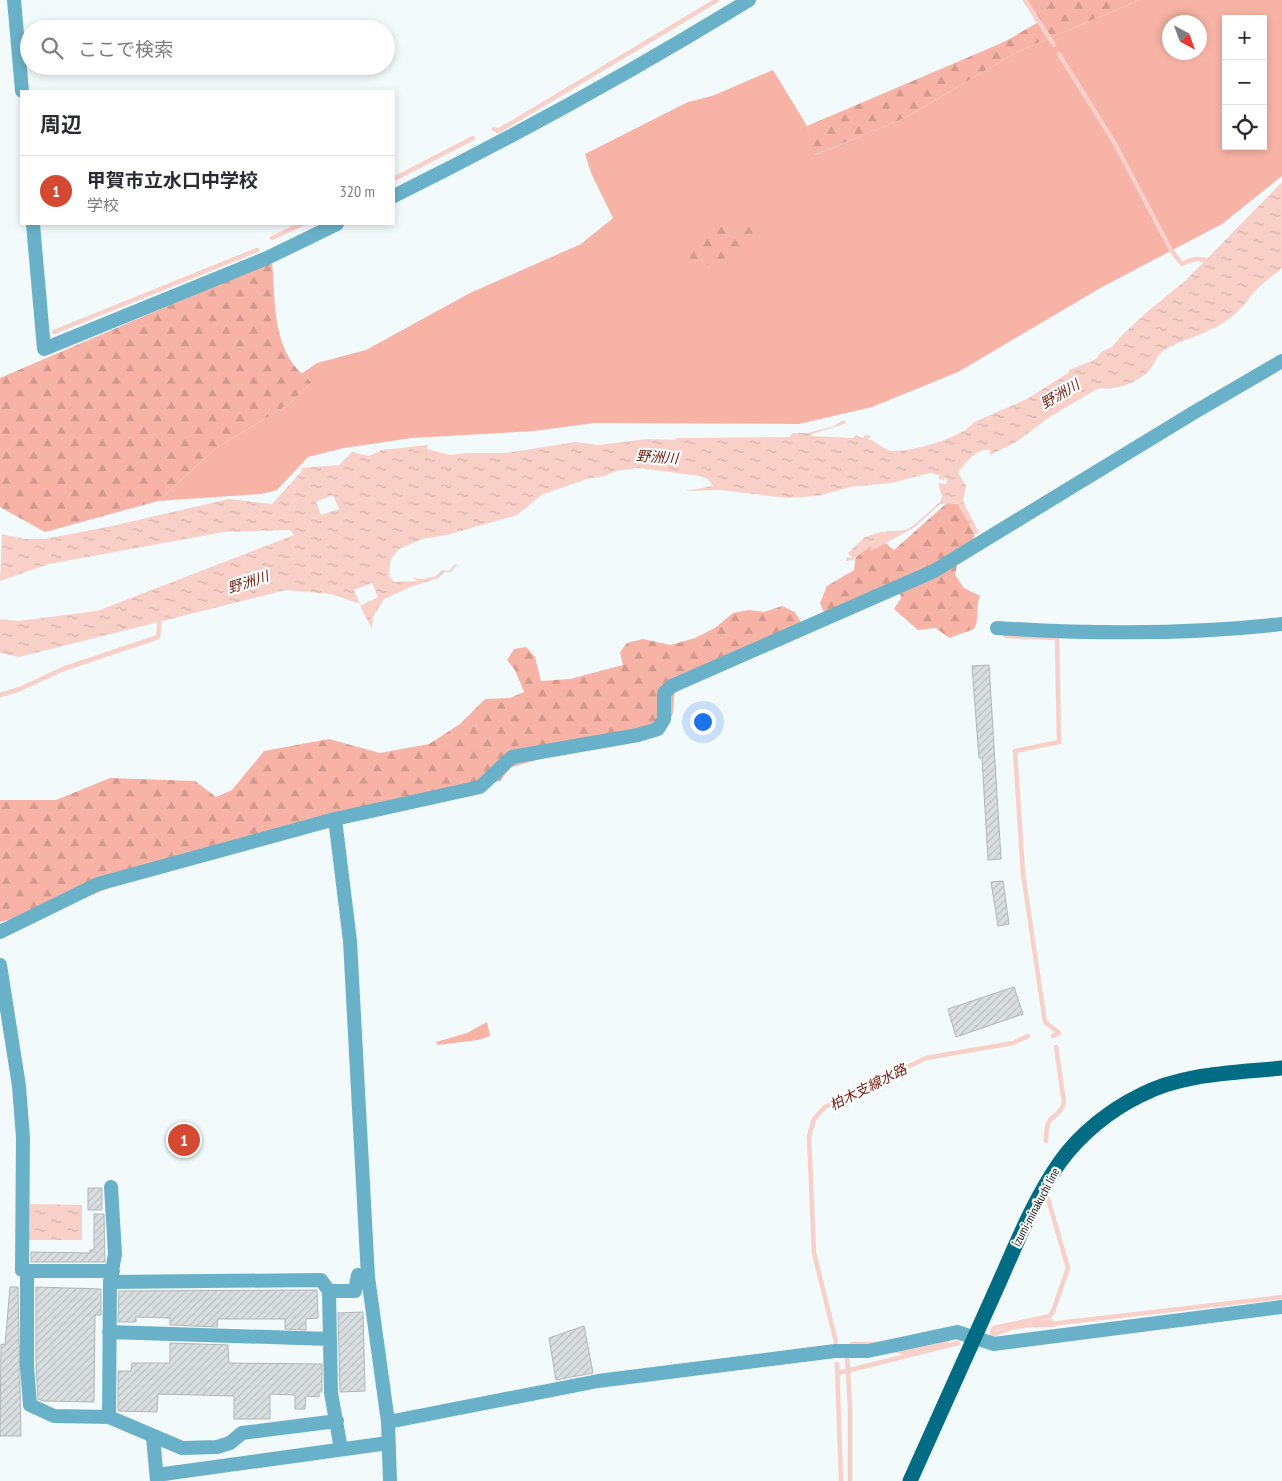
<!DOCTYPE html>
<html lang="ja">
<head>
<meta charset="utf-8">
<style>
	:root { --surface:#fff; --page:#f2f2f3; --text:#2b2b33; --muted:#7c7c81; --line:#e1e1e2; --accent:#d54932 }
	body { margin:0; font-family:"PT Sans Narrow","Noto Sans JP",sans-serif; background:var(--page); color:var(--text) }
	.controls { position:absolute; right:15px; top:15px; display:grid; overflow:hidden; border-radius:0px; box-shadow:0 2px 8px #0003 }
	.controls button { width:45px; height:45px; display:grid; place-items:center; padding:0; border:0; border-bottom:1px solid var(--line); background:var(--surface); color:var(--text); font:25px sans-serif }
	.compass { position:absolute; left:1162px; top:15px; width:45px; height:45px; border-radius:50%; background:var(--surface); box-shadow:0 2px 8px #0003; rotate:139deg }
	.you { position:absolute; left:702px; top:721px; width:18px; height:18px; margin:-12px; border:4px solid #fff; border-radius:50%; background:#1a73e8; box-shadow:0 0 0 8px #1a73e833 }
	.badge { display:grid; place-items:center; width:32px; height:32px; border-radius:50%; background:var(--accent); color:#fff; font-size:16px; font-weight:700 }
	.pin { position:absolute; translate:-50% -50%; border:2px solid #fff; box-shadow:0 1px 5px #0006 }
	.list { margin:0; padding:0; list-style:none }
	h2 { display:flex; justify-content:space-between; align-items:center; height:65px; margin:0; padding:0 20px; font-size:21px }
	h2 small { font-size:16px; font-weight:400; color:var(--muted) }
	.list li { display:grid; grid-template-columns:32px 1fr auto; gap:15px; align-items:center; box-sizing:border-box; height:70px; padding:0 20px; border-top:1px solid var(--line) }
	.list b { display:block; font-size:19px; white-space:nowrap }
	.list p { margin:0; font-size:16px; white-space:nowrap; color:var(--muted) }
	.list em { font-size:16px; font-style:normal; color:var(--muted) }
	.icon { flex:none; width:28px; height:28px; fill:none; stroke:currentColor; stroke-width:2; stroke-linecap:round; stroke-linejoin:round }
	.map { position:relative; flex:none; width:1282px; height:1481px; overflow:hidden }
	.search { position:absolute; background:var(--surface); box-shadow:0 2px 8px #0003; left:20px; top:20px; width:375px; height:55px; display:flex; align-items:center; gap:12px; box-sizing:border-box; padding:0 18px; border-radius:28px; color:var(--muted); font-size:19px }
	.panel { position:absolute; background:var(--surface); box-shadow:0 2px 8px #0003; left:20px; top:90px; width:375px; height:135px; border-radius:0px }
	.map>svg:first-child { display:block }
</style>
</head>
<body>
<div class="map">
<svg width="1282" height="1481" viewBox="0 0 1282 1481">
	<defs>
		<pattern id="forest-firs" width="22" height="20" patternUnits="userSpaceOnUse" patternTransform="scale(1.25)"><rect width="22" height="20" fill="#f7b3a5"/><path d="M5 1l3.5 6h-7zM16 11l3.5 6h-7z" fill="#d3998d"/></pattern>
		<pattern id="water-ripples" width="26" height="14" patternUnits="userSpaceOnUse" patternTransform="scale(1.25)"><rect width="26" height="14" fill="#f8d0c8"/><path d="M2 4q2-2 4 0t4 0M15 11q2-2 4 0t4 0" fill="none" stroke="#d4b2ab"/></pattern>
		<pattern id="building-hatch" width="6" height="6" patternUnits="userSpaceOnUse" patternTransform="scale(1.25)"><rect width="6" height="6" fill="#d9dfe1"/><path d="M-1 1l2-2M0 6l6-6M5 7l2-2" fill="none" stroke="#babfc0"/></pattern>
	</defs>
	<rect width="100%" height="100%" fill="#f3fafc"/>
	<path fill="#f7b3a5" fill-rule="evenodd" d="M1139 0H1282V176L1222 224 1102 287 958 372 872 407 799 424 594 423 534 431 412 438 344 448 308 457 277 490 261 494 158 501 215 449 289 404 312 382 301 374 317 363 366 350 470 293 581 244 613 218 591 173 585 154 688 102 712 96 773 70 807 126 815 155 905 118 1017 52ZM1226 19H1263V146H1226ZM1170 22H1200V52H1170Z
		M487 1022 490 1036 478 1040 438 1045 436 1042 467 1033Z"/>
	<path fill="url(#forest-firs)" d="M1023 0H1139L1017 52 905 118 814 155 807 126 1004 42 1037 23Z
		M718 222 731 224 752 222 764 234C743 254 716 262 688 271L685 257 686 241 705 234Z
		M272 261C276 305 271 354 312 382L289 404 215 449 158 501 45 532 0 507V378Z
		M947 503 961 504 967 519 975 524 973 546 959 555 955 575 964 588 980 596C975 608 980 618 974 629L949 638 936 628 918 630 894 609 901 598 900 593 826 617 820 603 827 586 854 570 856 554 880 539 894 550Z
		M782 606 795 612 802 624 675 686 673 713 667 728 544 752 541 759 511 767 500 781 444 791 137 876 70 904 0 922V800H56L110 778 195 781 216 797 232 790 264 751 329 739 380 753 429 744 460 724 485 699 510 698 524 692 515 670 507 660 514 649 526 647 535 657 541 681 570 679 623 665 620 652 627 643 643 639 671 645 695 638 715 628 733 613 749 610 764 612Z"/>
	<path fill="url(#water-ripples)" fill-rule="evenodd" d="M1282 182V268C1272 277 1258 286 1250 297 1243 307 1234 316 1223 323 1204 335 1183 339 1164 350 1157 354 1156 362 1151 368 1140 382 1116 391 1099 388L1051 416 1016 442 990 455V450C975 448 967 463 958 472L966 486 963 501 979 533 975 535 957 503 940 504 915 527 871 551V546L869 547 853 560 846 561 847 557 852 558 848 553 865 537 881 532 906 530 914 525 940 502 942 497 938 483 946 484 947 481 945 477 943 480 939 479V475L930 473 891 483 850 487 818 496 787 498 721 490 685 491 713 486 708 479 700 476 639 468 616 471 604 476 587 479 543 494 517 515 447 535 422 539 399 549 391 559 389 570 390 577 394 582 418 581 412 578 424 579 436 576 442 570 449 571 455 564 461 567 456 566 451 572H444L439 578 413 586 384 599 373 617 372 629 360 606 378 597 372 583 354 590 360 604 331 594 286 590 19 657 0 653V619L19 621 97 611 294 535 290 530 224 532 49 564 0 581 2 534 24 539H45L112 526 229 499 272 504 302 471 301 468 339 465 352 452 369 456 382 450 428 445 427 449 450 455 466 453H507L575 442 598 445 646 439 675 440 677 438 789 437 793 433H808L834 426 843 420 847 423 812 434V436L853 438 856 435 863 438 865 435 871 436 868 439C876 441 884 450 892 451 910 452 963 438 974 422L1027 399 1068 373 1069 370 1096 359 1101 352 1112 347 1121 336 1148 311 1186 280ZM333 495 339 509 321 515 316 502Z
		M30 1204 82 1205V1240H29Z
		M1053 1319 1055 1327H1027L1026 1324 1034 1321Z"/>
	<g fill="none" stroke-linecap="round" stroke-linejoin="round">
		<path stroke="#f8d0c8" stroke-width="4.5" d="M1025 0 1054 45
			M1059 54 1114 142 1171 250 1182 264C1192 259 1199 257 1210 262
			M494 129 498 131 717 0
			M394 179 473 138
			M272 238 302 224
			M54 332 257 250
			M1006 636 1057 638 1059 742 1015 751 1023 874 1045 1022 1059 1033 1053 1036
			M0 695 20 689 63 669 158 637 160 617
			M1046 1141C1046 1109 1057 1123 1064 1103L1056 1047
			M1050 1324 1282 1297
			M992 1334 994 1328 1050 1316 1053 1311 1068 1268 1048 1199
			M995 1334 1014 1327 1032 1325
			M836 1342 814 1253 809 1136 814 1119 825 1107 926 1058 1013 1043 1028 1036
			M852 1344H873
			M894 1350 903 1352 947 1341
			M847 1355 850 1407V1481
			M837 1364 841 1481
			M838 1373 958 1343"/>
	</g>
	<path fill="url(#building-hatch)" stroke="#b1b6b9" d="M989 665 1001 859 988 860 982 758H979L972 666Z
		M1003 881 1009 924 998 926 991 882Z
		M1014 987 1023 1014 956 1037 948 1009Z
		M88 1188H102V1210H88Z
		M94 1214H104L105 1262H31V1252L90 1253V1250H94Z
		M10 1287H18L21 1436H0L1 1344 5 1345Z
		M36 1287 101 1289V1315H95L94 1402 43 1401 38 1399 36 1366Z
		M317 1290 318 1318 306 1319V1330L285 1329V1319H218L217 1327 170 1325V1318L136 1317V1322H118L119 1291Z
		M363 1312 365 1391 340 1392 338 1313Z
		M584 1326 593 1373 556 1380 549 1338Z
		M170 1343 228 1345 229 1363 322 1364V1392H319V1397L306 1396 305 1409H295V1395L270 1394V1419H234V1396L158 1394 157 1412 118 1411V1371H131L132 1363H170Z"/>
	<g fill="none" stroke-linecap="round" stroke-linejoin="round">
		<path stroke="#69b1c8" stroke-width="14" d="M14 0 22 91
			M394 196C515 136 633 71 749 0
			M33 224 44 349 267 258 337 224
			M997 628C1092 634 1188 635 1282 624
			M335 819 350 941 368 1277 388 1422 390 1481
			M0 932 98 884 335 819 480 787 512 757 638 735 658 729 664 719V693L672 686 934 571 1193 413 1282 361
			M0 965 19 1086 23 1138 22 1270 27 1271V1366L30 1405 54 1416 109 1417 182 1448 217 1447 230 1443 242 1433 337 1421
			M27 1271H113
			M110 1282 321 1280 329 1291 331 1393 341 1449
			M329 1291H355L358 1275
			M109 1332 330 1339
			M109 1417 110 1282 115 1254 111 1187
			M388 1422 598 1381 835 1351H868L957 1332 994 1344 1282 1307
			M153 1437 157 1481
			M157 1475 388 1443"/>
		<path stroke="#026c85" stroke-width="15" d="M910 1481C938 1419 966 1357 994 1294 1014 1250 1032 1202 1060 1162 1080 1134 1110 1110 1141 1095 1183 1073 1236 1073 1282 1068"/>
	</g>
	<g text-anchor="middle" stroke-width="4.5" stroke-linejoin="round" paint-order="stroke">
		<g font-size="12" fill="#171919" stroke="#fff">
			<text transform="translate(1036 1207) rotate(-62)" y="4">izumi-minakuchi line</text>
		</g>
		<g font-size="14" font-style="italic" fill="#722113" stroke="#fff">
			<text transform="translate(1060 394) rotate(-31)" y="5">野洲川</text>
			<text transform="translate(657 457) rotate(4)" y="5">野洲川</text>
			<text transform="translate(248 582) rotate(-18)" y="5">野洲川</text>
			<text transform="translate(868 1087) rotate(-27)" y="5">柏木支線水路</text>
		</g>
	</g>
</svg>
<div class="controls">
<button>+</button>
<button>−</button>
<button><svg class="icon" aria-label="locate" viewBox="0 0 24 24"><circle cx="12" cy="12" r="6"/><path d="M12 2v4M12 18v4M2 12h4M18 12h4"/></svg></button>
</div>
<svg class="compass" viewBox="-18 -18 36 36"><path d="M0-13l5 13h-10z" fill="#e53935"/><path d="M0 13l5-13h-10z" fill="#7c7c81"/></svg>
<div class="you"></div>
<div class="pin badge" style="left:184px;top:1140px">1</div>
<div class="search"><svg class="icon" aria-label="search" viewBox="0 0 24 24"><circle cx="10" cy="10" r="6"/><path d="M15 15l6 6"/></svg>ここで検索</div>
<section class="panel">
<h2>周辺<small></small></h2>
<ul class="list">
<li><span class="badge">1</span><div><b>甲賀市立水口中学校</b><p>学校</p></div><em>320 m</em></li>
</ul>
</section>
</div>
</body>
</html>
